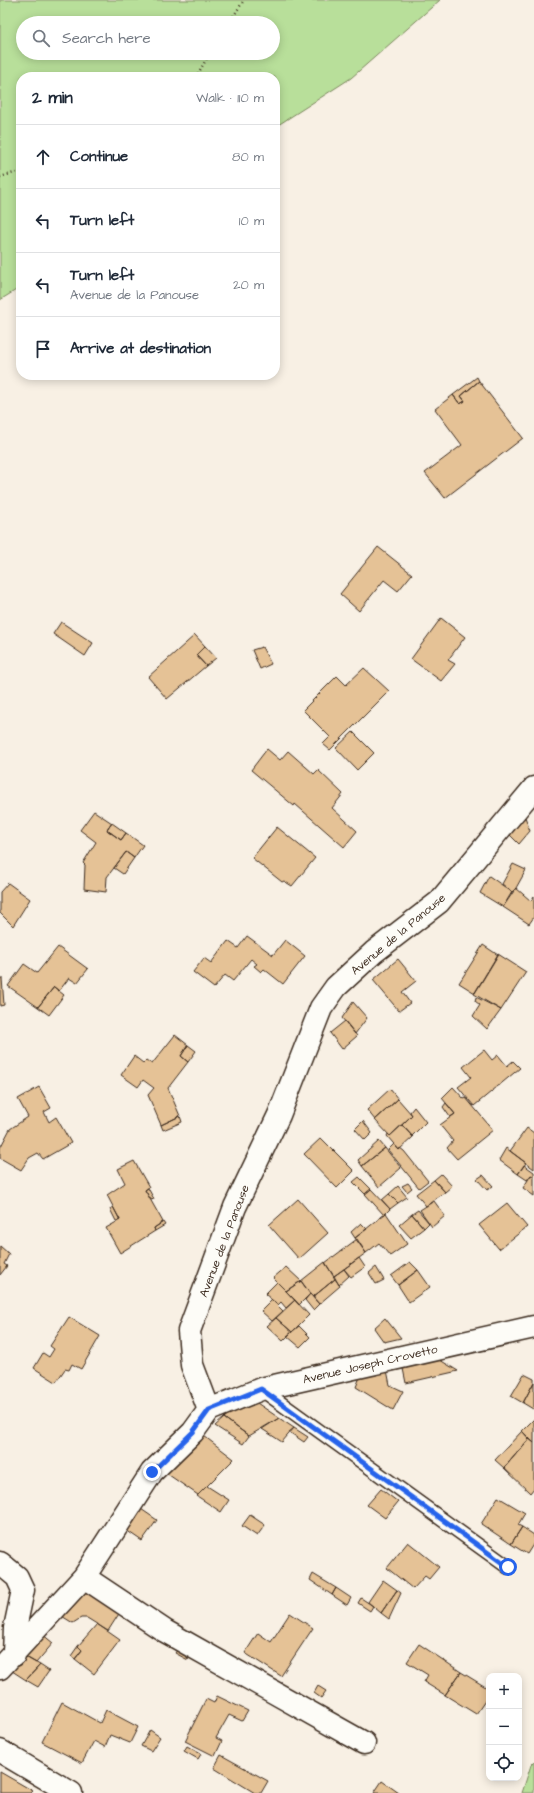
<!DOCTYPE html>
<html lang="en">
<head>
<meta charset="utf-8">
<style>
	:root { --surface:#fff; --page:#f2f2f3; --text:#1f2937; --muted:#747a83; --line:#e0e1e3 }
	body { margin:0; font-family:"Architects Daughter",sans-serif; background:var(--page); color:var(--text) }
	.controls { position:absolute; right:12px; bottom:12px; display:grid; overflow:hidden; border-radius:8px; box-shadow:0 2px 10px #0003 }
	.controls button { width:36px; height:36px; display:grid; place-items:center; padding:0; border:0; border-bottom:1px solid var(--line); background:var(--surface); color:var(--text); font:20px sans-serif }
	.stop { position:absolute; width:12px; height:12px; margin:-9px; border:3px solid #2563eb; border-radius:50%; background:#fff }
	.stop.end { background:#2563eb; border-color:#fff; box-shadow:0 1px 4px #0008 }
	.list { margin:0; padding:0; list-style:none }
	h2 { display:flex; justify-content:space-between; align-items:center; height:52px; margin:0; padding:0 16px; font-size:17px }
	h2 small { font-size:13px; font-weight:400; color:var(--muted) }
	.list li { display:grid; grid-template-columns:26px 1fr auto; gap:12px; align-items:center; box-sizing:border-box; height:64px; padding:0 16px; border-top:1px solid var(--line) }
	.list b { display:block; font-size:15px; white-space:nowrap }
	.list p { margin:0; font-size:13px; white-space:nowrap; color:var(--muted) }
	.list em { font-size:13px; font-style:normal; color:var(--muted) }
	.icon { flex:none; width:22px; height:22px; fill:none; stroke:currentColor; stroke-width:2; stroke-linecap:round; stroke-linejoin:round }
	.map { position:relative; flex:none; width:534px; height:1793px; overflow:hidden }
	.search { position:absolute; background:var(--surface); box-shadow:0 2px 10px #0003; left:16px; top:16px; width:264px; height:44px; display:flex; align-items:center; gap:10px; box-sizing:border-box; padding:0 14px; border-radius:22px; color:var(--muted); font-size:15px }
	.panel { position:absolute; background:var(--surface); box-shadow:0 2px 10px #0003; left:16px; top:72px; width:264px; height:308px; border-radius:16px }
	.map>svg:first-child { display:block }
</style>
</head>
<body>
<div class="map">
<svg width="534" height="1793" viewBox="0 0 534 1793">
	<rect width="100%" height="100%" fill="#f8f0e4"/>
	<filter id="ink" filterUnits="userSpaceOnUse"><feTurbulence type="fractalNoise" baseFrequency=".025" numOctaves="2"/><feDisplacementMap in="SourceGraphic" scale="8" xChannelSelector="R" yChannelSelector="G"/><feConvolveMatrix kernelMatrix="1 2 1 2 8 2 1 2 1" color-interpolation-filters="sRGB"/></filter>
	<g filter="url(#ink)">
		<path fill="#b8df9a" stroke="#7a845c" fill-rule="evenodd" d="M0 0H440L351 78 275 127V77H21V287L0 300ZM23 23H273V53H23Z
			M534 1762V1793H522L531 1765Z"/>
		<path fill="#e5c296" stroke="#3b2a1e" d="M477 377 479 381 461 396 465 401 460 404 453 395Z
			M479 381 523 438 445 498 425 473 462 445 435 409 453 395 460 404 465 401 461 396Z
			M378 547 412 574 398 591 384 580 359 611 340 594Z
			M441 618 465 637 448 660 455 664 441 681 411 659Z
			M61 622 93 643 85 656 53 634Z
			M195 635 205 646 196 655 206 666 167 699 148 677Z
			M205 646 216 658 206 666 196 655Z
			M262 647 271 664 260 669 252 650Z
			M364 668 389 691 330 750 323 744 330 737 303 710 337 676 346 685Z
			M353 732 374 753 357 770 336 748Z
			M267 749 280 760 288 751 314 774 318 770 343 794 332 808 357 831 344 847 295 804 294 806 251 770Z
			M94 811 112 823 107 830 121 840 126 833 143 845 134 858 126 852 107 877 106 892 84 889 85 865 83 863 96 842 80 830Z
			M524 814 530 831 519 844 508 833Z
			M112 823 126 833 121 840 107 830Z
			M277 827 315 858 292 886 284 881 282 882 252 858Z
			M126 852 134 858 123 874 114 868Z
			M513 864 526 870 516 888 512 892 502 884Z
			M489 876 512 892 503 907 480 893Z
			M8 883 30 899 13 926 0 913V892Z
			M516 888 531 901 534 896V917L529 924 503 907Z
			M247 936 273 955 285 940 305 956 283 984 264 969 261 972 254 966 257 964 251 959 233 981 225 975 214 988 193 972 204 958 211 963 228 941 238 948Z
			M483 945 498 955 475 993 459 983Z
			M58 947 88 969 77 983 69 978 59 991 54 987 38 1007 8 986 24 964 37 973Z
			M498 954 526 972 501 1010 474 994Z
			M398 959 416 981 402 992 410 1003 399 1011 373 980Z
			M0 978H2L4 1005 0 1006Z
			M54 987 64 995 49 1015 38 1007Z
			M476 997 501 1010 487 1029 473 1016 480 1005 475 1001Z
			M353 1002 367 1018 355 1034 342 1018Z
			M345 1021 357 1036 342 1049 330 1033Z
			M175 1035 188 1045 181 1056 188 1062 168 1088 180 1116 161 1125 148 1095 154 1088 143 1080 138 1087 121 1075 134 1056 143 1063 146 1060 152 1064Z
			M188 1045 196 1051 188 1062 181 1056Z
			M484 1050 492 1060 498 1055 507 1066 513 1061 520 1068 474 1106 458 1087 471 1077 463 1067Z
			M39 1087 51 1108 44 1112 49 1122 56 1117 71 1143 43 1159 38 1153 29 1158 21 1170 0 1158V1148L10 1129 28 1117 18 1099Z
			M453 1087 464 1099 466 1098 493 1130 457 1159 447 1148 453 1141 440 1125 455 1114 442 1098Z
			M390 1089 398 1099 375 1120 367 1110Z
			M398 1099 412 1115 390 1136 375 1120Z
			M446 1103 455 1114 450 1117 443 1107Z
			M414 1107 426 1122 412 1136 402 1125 412 1115 410 1112Z
			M180 1116 182 1122 163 1130 161 1125Z
			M363 1121 372 1133 365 1140 355 1129Z
			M402 1125 413 1137 399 1150 387 1136 388 1134 390 1136Z
			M527 1128 534 1133V1169L510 1151Z
			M321 1138 354 1171 337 1188 304 1154Z
			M379 1141 385 1148 362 1166 358 1160Z
			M394 1144 399 1150 400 1148 404 1151 428 1181 419 1188 388 1150Z
			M385 1148 401 1168 379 1187 362 1166Z
			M506 1148 526 1163 518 1174 499 1160Z
			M134 1161 149 1187 145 1190 163 1222 154 1228 155 1231 120 1253 106 1228 120 1220 107 1195 125 1183 118 1169Z
			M524 1165 534 1172V1177L531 1175 527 1180 518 1174Z
			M441 1174 452 1186 445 1192 434 1180Z
			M483 1175 493 1186 487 1190 477 1179Z
			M531 1175 534 1177V1196L523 1188Z
			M359 1177 371 1189 365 1194 353 1182Z
			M434 1180 445 1192 426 1206 416 1194Z
			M408 1183 412 1188 407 1192 402 1186Z
			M398 1186 407 1197 398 1203 389 1194Z
			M148 1188 154 1199 151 1200 145 1190Z
			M371 1189 390 1209 384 1215 365 1194Z
			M389 1194 398 1203 390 1209 382 1200Z
			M298 1199 328 1233 299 1259 269 1225Z
			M434 1201 445 1216 432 1227 420 1210Z
			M507 1203 527 1227 499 1249 479 1225Z
			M113 1207 120 1220 116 1221 110 1209Z
			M418 1210 429 1223 424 1228 412 1214Z
			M386 1213 407 1244 390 1256 379 1243 366 1253 355 1238Z
			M412 1214 424 1228 411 1238 399 1225Z
			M163 1222 165 1225 155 1231 154 1228Z
			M361 1223 367 1229 355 1238 351 1232Z
			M357 1239 366 1253 334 1276 325 1263Z
			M0 1246 9 1254 4 1264 7 1266 0 1275Z
			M359 1258 365 1267 351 1277 344 1269Z
			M325 1262 335 1279 313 1297 301 1281Z
			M410 1262 418 1270 398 1285 391 1276Z
			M286 1267 301 1281 286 1291 273 1278Z
			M376 1267 384 1280 376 1284 369 1273Z
			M344 1269 349 1276 339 1285 334 1276Z
			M418 1270 430 1287 409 1302 398 1285Z
			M335 1279 340 1286 319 1304 313 1297Z
			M301 1281 310 1294 299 1305 286 1291Z
			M277 1282 295 1300 286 1308 281 1302 278 1305 265 1294Z
			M310 1294 319 1304 313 1310 305 1300Z
			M272 1300 283 1311 272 1321 261 1311Z
			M295 1300 309 1315 292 1332 276 1318Z
			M69 1317 100 1336 81 1369 72 1364 69 1370 65 1369 56 1382 34 1368 43 1353 49 1357 54 1349 50 1346Z
			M276 1318 292 1332 283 1341 267 1326Z
			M385 1318 401 1338 384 1342 374 1328Z
			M299 1326 310 1337 300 1347 287 1336Z
			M435 1357 458 1371 406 1383 402 1364Z
			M387 1370 390 1385 403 1391 393 1410 356 1387 360 1377Z
			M524 1374 534 1379V1382L523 1403 511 1396Z
			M534 1382V1408L533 1409 523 1403Z
			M254 1401 279 1418 249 1436 224 1418 233 1410Z
			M224 1418 249 1436 243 1444 215 1426Z
			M279 1418 294 1428 282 1442 262 1429Z
			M534 1419V1443L522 1431Z
			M294 1428 308 1437 304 1442 289 1432Z
			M522 1431 529 1439 504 1468 495 1460Z
			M204 1436 234 1459 198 1495 166 1473Z
			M529 1439 534 1443V1488L530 1493 504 1468Z
			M207 1486 229 1500 221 1512 197 1496Z
			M381 1489 398 1502 385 1518 367 1505Z
			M498 1497 525 1513 518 1525 522 1527 511 1544 481 1524Z
			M138 1507 157 1520 142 1541 123 1528Z
			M250 1515 265 1525 257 1536 242 1526Z
			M522 1527 534 1535V1543L527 1554 511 1544Z
			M408 1542 439 1567 429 1579 425 1576 413 1589 387 1568Z
			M313 1574 336 1588 332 1595 310 1580Z
			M383 1580 397 1590 381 1613 368 1602Z
			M82 1587 122 1609 108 1631 87 1618H81L73 1623 60 1615Z
			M336 1588 351 1598 347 1605 332 1595Z
			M397 1590 401 1593 389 1619 381 1613Z
			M361 1598 373 1606 370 1611 358 1603Z
			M290 1613 313 1628 281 1676 245 1653 258 1633 271 1642Z
			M97 1624 120 1640 94 1674 75 1659 82 1650 78 1646Z
			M42 1634 53 1643 36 1663 24 1656Z
			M419 1644 461 1672 445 1695 424 1682 428 1675 407 1662Z
			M78 1646 82 1650 75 1659 71 1656Z
			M180 1646 192 1653 188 1660 175 1653Z
			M24 1656 40 1665 26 1680 9 1669Z
			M40 1665 49 1671 38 1687 26 1680Z
			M461 1672 489 1689V1695L476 1714 445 1695Z
			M318 1686 326 1691 321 1698 314 1693Z
			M217 1696 248 1711 242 1721 229 1715 216 1738 222 1741 215 1756 185 1741 206 1699 214 1703Z
			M62 1702 100 1723 106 1710 138 1727 130 1743 110 1735 105 1747 94 1741 82 1763 42 1742Z
			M150 1730 160 1737 151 1751 141 1746Z
			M187 1746 201 1754 198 1759 184 1751Z
			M221 1755 268 1781 261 1793H255L214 1768Z
			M0 1772 33 1791 31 1793H0Z
			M382 1781 399 1793H374Z"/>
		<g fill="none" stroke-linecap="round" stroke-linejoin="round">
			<defs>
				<path id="lane" d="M261 1389 508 1567"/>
				<path id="street" d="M209 1410 261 1389 534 1327
					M0 1563 17 1577 23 1590 15 1628 14 1655
					M84 1577 165 1631 364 1743
					M0 1668 84 1577 152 1472 193 1432 209 1410 192 1365 189 1331 235 1207 279 1115 321 1008 336 987 374 952 439 902 534 788
					M0 1751 71 1793"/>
			</defs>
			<use href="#lane" stroke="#3b2a1e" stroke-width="16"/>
			<use href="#street" stroke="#3b2a1e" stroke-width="25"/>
			<path stroke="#3b2a1e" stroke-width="2.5" stroke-dasharray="1 3" stroke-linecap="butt" d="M229 23 244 0
				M196 77 210 53
				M0 177 21 171"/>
			<use href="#lane" stroke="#fdfcf7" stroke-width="13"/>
			<use href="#street" stroke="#fdfcf7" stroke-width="22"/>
		</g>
	</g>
	<g fill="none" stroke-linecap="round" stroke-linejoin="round" filter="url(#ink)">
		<path stroke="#2563eb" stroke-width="5" d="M152 1472 193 1432 209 1410 261 1389 508 1567"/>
	</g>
	<g text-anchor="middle" stroke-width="3" stroke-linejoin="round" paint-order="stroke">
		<g font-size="12" fill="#3b2a1e" stroke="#fdfcf7">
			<text transform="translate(398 934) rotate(-40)" y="4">Avenue de la Panouse</text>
			<text transform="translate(224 1241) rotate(-69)" y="4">Avenue de la Panouse</text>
			<text transform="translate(370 1364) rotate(-13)" y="4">Avenue Joseph Crovetto</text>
		</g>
	</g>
</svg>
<div class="controls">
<button>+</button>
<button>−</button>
<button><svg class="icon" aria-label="locate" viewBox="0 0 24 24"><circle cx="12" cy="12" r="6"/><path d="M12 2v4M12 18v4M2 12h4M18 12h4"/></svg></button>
</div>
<div class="stop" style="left:508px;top:1567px"></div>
<div class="stop end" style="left:152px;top:1472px"></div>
<div class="search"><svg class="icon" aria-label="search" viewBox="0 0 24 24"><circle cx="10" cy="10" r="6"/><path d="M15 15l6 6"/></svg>Search here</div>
<section class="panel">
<h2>2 min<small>Walk · 110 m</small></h2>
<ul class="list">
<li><svg class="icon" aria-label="ahead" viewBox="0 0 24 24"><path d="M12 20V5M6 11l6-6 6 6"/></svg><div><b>Continue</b></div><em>80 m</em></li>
<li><svg class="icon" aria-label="left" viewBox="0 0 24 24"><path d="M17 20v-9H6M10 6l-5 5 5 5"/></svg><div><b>Turn left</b></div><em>10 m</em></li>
<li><svg class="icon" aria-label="left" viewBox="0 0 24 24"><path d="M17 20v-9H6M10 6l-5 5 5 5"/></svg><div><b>Turn left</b><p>Avenue de la Panouse</p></div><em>20 m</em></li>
<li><svg class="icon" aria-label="arrive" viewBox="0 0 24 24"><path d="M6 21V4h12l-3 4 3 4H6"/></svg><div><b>Arrive at destination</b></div></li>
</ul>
</section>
</div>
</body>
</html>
